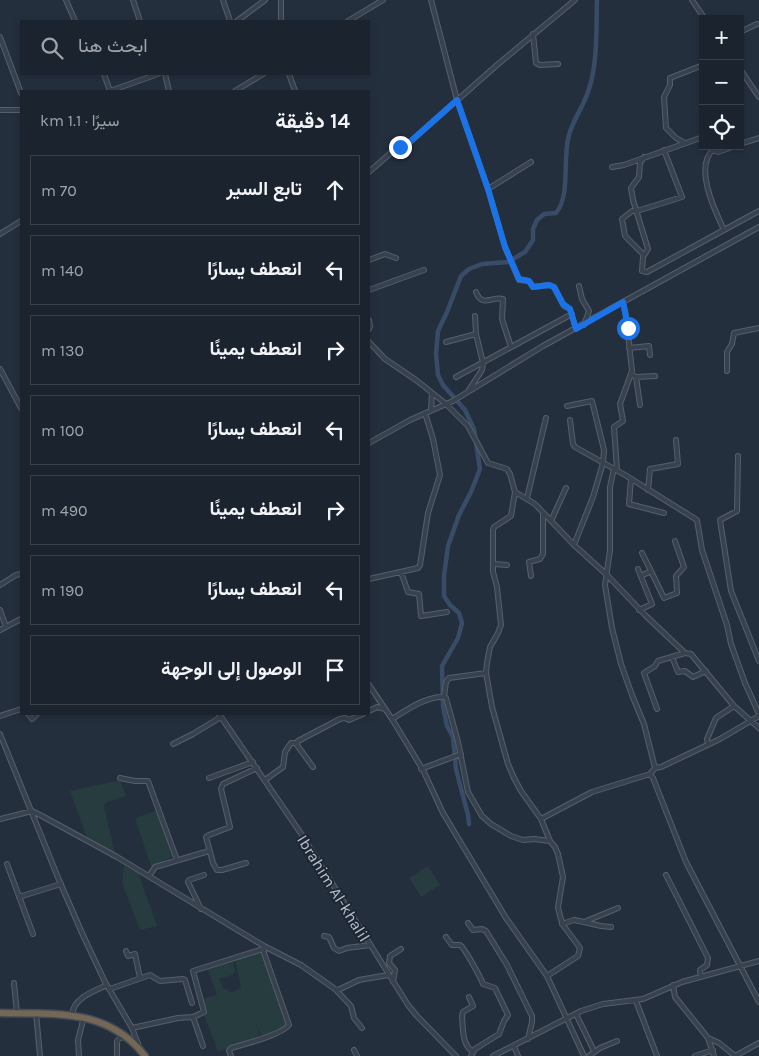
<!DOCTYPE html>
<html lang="ar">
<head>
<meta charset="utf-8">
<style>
	:root { --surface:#1b232e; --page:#242b36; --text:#f1f3f6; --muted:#a0a4aa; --line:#39404a }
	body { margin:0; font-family:Karla,Vazirmatn,sans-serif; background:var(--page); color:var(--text); direction:rtl }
	.controls { position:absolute; right:15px; top:15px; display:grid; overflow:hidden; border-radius:0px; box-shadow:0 2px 8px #0003 }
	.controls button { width:45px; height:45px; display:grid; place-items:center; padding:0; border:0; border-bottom:1px solid var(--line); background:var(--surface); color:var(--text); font:25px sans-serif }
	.stop { position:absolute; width:15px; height:15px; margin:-11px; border:4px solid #1a73e8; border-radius:50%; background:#fff }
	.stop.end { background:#1a73e8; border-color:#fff; box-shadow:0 1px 5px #0008 }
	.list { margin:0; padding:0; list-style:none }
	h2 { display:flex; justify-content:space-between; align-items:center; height:65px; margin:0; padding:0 20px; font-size:21px }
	h2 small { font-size:16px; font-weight:400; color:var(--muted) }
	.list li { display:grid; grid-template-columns:32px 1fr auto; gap:15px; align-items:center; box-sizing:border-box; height:70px; margin:0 10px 10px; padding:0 10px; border:1px solid var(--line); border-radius:0px }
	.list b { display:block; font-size:19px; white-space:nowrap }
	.list em { font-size:16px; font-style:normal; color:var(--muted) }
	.icon { flex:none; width:28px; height:28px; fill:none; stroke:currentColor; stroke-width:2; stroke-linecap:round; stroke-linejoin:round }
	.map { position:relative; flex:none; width:759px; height:1056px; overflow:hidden; direction:ltr }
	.search { position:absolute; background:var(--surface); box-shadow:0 2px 8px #0003; left:20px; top:20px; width:350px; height:55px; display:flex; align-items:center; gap:12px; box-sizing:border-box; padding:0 18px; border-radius:0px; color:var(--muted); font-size:19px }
	.panel { position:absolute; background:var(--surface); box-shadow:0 2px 8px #0003; left:20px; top:90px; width:350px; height:625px; border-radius:0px; direction:rtl }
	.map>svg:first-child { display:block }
</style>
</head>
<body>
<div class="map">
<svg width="759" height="1056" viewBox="0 0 759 1056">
	<rect width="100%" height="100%" fill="#242f3e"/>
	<path fill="#263c3f" d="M120 780 126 796 105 803 104 807 115 854 87 838 70 791Z
		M158 810 172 857 151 866 135 818Z
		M124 866 139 873V875L157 926 140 930 122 883Z
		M428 866 440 885 421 897 409 878Z
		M262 951 288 1026 262 1037 255 1022 260 1036 218 1052 204 1014 203 999 217 995 207 968 232 961 233 962 235 972 232 975 219 979 224 989H227L230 993 241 988 235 959Z"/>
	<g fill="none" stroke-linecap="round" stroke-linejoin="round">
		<path stroke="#394c67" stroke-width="4.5" d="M469 824 468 815 456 769 453 737 447 726 443 706 442 666 458 638 462 623 459 613 450 605 444 596V576L448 546 459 515 471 492 480 469 474 429 465 410 443 385 438 375 436 354 438 331 447 312 461 276 469 269 482 264 508 262 525 252 533 240V229L537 220 544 214 556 213C571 195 562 159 569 135 573 120 583 107 588 92 598 64 596 30 597 0"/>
		<defs>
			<path id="minor" d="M66 0 75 21
				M133 0 140 21
				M223 0 230 21
				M281 0V21
				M431 0 457 100 488 189 505 247 519 280 529 281 533 287 549 285 554 287 564 306 570 309 576 329
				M692 0 705 19
				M237 21 265 0
				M348 21 383 0
				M740 32 757 24
				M533 34 536 63 540 65 558 64
				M0 37 21 93
				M740 69 759 97
				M104 74 110 91
				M165 74 169 91
				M289 74 295 91
				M110 91 158 74
				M235 91 263 74
				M0 110H21
				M685 143 676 138 666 128 664 97 670 85V78L703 65
				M740 144 759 138
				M713 146 715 151 718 152 736 146
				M714 149C693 166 715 211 724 230L759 211
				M644 157 640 163 639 177 631 188 633 200 648 249 643 257 642 271 647 272 724 230
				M612 167 624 165 703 137
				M369 172 394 150 411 141 497 65 575 0
				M488 189 531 162
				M0 234 21 221
				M644 255 625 236 622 219 632 211H637L682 197 664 150
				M369 260 385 254 396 258
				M579 286 582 299 589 311 584 325
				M369 290 424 270
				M476 292C482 308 492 296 503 299L502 319 511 347
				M369 320 370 326 369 329
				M369 342 385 359 416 380 446 404 468 426 488 463 507 469 510 474 515 492 511 516 494 527 493 530V572L497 587 501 625 498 633 490 647 487 663 486 673 492 707 508 764 514 778 521 791 541 819 550 841 555 847 558 854 563 877 558 907 560 916 563 925 580 948 578 956 547 976
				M446 342 476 334
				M629 348 649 346 650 355
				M0 369 21 408
				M727 371V352L732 344 734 333 759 328
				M631 374 636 377 640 405
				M456 377 572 314
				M636 377 655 376
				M469 390 482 370 483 363 476 334 475 316
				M567 406 592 401 604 450 603 463 593 497 574 545
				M431 410 432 393
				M570 420 573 444 575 447 625 475 697 520 702 550 727 625 731 644 745 683 759 714
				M369 443 410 420 453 401 543 346 759 227
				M738 456 737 511 720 520 731 591 759 661
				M614 468 610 487V550L605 585 612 628 621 664 632 695 644 724 655 768 650 774 653 778 686 862 759 1002
				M617 470 614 427 623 421 620 404 632 371 626 315 623 302
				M631 479 629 504 664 513
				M648 490 650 469 678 464 676 440
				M515 492 535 504 574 545 606 574 645 615 685 653 691 654 734 706 759 728
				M527 498 546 418
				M551 521 566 488
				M642 553 651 571
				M494 564 507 565
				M638 569 652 604 639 610
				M401 572 408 592 419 594 421 616 447 612
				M531 576 529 562 540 559 543 554V514
				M641 576 651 571 664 598 677 593 676 576 684 567 675 541
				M369 579 418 568 420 565 428 513 440 475 433 439 425 413
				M0 585 16 575 21 574
				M0 610 6 627
				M0 630 21 619
				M672 657 678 672 685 671 693 677 706 671
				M369 685 392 719 423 770 443 813 506 918 547 976 584 1056
				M444 697 446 682 449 678 486 673
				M657 709 644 673 655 666 658 661 685 653
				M369 711 377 707 385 709
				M28 714 32 719 37 714
				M219 714 302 835 408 1005 417 1016 456 1056
				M0 716 21 709
				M392 719C407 710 426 696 444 697L446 698 458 742 468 792 482 816 491 824 511 836 523 840 534 839 550 841
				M0 734 59 880 82 933 105 982 132 1028 140 1049
				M173 744 193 734 221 717
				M708 745 707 739 716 718 734 706
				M313 767 297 745 298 741 340 719 345 718 349 720 363 714
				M655 768 661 767 720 739 759 716
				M421 769 461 754
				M120 778 135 781H148L177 860
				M209 778 253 762
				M265 780 283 767 285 752 291 743H297
				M0 819 32 811 42 816 117 857 264 946 301 965 335 989 338 990 359 980 388 975
				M541 819 592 792 650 774
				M246 863 222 870H217L213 863 206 837 209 835 230 827 221 789 223 784 257 768
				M7 864 33 934
				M666 875 708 958 707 965 700 970 701 977
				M149 876 155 867 209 851
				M19 897 61 884
				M201 909 188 882 189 880 204 875
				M584 922 601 926 611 927
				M468 923 473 930 482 929 486 931 507 965 532 1016V1022L528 1039
				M562 924 574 920 584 922 618 908
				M324 936 329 937 334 948 339 951 347 948 370 945
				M446 937 452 945C454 945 458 945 460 945 464 947 481 978 483 984L495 988 508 1015 504 1021 499 1034 475 1049 471 1056
				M126 951 128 956 135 954 140 978
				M393 982 395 970 389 963 390 956 401 949
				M14 983 17 1013
				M673 985 675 997 708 1038 714 1056
				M110 989 147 976 150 975 160 981 183 979 185 980 192 1003
				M336 990 351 1006 354 1018 362 1028
				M469 997 473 1006 463 1012 462 1016C463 1028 462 1044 472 1051
				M636 1001 657 1056
				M36 1013 40 1056
				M576 1014 594 1051
				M72 1015C73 998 94 991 107 985
				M193 1017 204 1012 193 971 263 949
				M132 1028 178 1018 193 1017 203 1046
				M708 1038 719 1043 734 1055H737L759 1043
				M514 1046 518 1056
				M354 1050 357 1056
				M79 1056 78 1040 84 1017
				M117 1056V1041L120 1038 125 1037
				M231 1056 229 1051 231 1048C245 1044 281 1035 289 1025L264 953V946
				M493 1056 581 1011 603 1004 643 999 682 982 759 961
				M589 1056 600 1048 617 1041
				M695 1056 713 1050"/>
			<path id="highway" d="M0 1013C54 1014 108 1008 145 1056"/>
		</defs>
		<use href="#minor" stroke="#565f6c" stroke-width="6"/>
		<use href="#highway" stroke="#434c59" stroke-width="9"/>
		<use href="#minor" stroke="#38414e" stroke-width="4"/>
		<use href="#highway" stroke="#746855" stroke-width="6"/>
	</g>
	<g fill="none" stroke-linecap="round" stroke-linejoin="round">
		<path stroke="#1a73e8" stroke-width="6" d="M400 147 411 141 457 100 488 189 505 247 519 279 529 281 533 287 549 285 554 287 563 304 570 309 576 329 623 302 628 328"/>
	</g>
	<g text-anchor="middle" stroke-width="4" stroke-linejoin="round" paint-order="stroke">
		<g font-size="16" fill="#b4bcc9" stroke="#1d2633">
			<text transform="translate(334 888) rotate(58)" y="6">Ibrahim Al-khalil</text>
		</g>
	</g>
</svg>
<div class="controls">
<button>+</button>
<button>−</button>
<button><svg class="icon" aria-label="locate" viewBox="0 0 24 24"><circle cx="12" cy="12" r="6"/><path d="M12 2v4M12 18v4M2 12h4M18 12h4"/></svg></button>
</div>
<div class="stop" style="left:628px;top:328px"></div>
<div class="stop end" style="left:400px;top:147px"></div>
<div class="search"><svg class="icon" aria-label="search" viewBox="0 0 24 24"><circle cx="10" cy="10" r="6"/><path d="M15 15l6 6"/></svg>ابحث هنا</div>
<section class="panel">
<h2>14 دقيقة<small>سيرًا · 1.1 km</small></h2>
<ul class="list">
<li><svg class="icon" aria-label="ahead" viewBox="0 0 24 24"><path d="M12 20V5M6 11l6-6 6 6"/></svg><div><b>تابع السير</b></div><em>70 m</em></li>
<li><svg class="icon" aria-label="left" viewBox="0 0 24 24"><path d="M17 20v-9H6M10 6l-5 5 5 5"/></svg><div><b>انعطف يسارًا</b></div><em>140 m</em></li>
<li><svg class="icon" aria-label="right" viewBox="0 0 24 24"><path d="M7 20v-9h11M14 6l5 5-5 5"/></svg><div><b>انعطف يمينًا</b></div><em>130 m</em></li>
<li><svg class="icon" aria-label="left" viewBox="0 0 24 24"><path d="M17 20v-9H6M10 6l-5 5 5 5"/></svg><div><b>انعطف يسارًا</b></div><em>100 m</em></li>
<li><svg class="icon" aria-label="right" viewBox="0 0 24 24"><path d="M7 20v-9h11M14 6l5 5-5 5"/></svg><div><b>انعطف يمينًا</b></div><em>490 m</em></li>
<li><svg class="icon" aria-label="left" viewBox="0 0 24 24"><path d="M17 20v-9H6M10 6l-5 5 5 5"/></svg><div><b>انعطف يسارًا</b></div><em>190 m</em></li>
<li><svg class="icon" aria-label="arrive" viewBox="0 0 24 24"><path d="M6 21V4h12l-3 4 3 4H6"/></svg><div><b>الوصول إلى الوجهة</b></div></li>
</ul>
</section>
</div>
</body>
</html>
